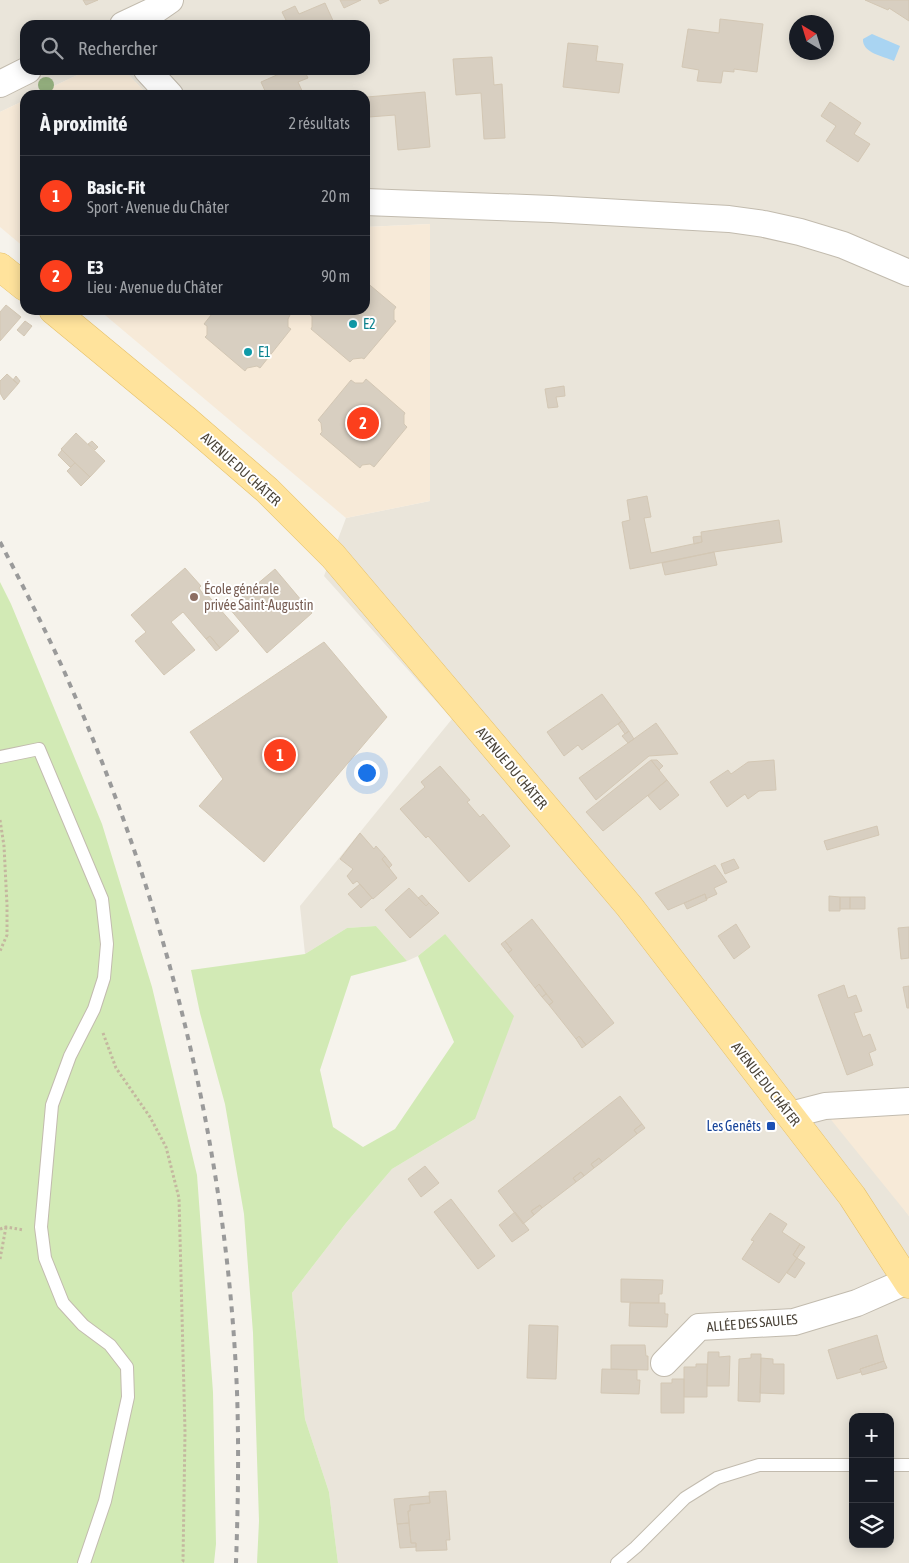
<!DOCTYPE html>
<html lang="fr">
<head>
<meta charset="utf-8">
<style>
	:root { --surface:#171b24; --page:#242831; --text:#f1f3f6; --muted:#9ea1a6; --line:#363941; --accent:#fc3f1d }
	body { margin:0; font-family:"Asap Condensed",sans-serif; background:var(--page); color:var(--text) }
	.controls { position:absolute; right:15px; bottom:15px; display:grid; overflow:hidden; border-radius:10px; box-shadow:0 2px 12px #0003 }
	.controls button { width:45px; height:45px; display:grid; place-items:center; padding:0; border:0; border-bottom:1px solid var(--line); background:var(--surface); color:var(--text); font:25px sans-serif }
	.compass { position:absolute; left:789px; top:15px; width:45px; height:45px; border-radius:50%; background:var(--surface); box-shadow:0 2px 12px #0003; rotate:322deg }
	.you { position:absolute; left:366px; top:772px; width:18px; height:18px; margin:-12px; border:4px solid #fff; border-radius:50%; background:#1a73e8; box-shadow:0 0 0 8px #1a73e833 }
	.badge { display:grid; place-items:center; width:32px; height:32px; border-radius:50%; background:var(--accent); color:#fff; font-size:16px; font-weight:700 }
	.pin { position:absolute; translate:-50% -50%; border:2px solid #fff; box-shadow:0 1px 5px #0006 }
	.list { margin:0; padding:0; list-style:none }
	h2 { display:flex; justify-content:space-between; align-items:center; height:65px; margin:0; padding:0 20px; font-size:21px }
	h2 small { font-size:16px; font-weight:400; color:var(--muted) }
	.list li { display:grid; grid-template-columns:32px 1fr auto; gap:15px; align-items:center; box-sizing:border-box; height:80px; padding:0 20px; border-top:1px solid var(--line) }
	.list b { display:block; font-size:19px; white-space:nowrap }
	.list p { margin:0; font-size:16px; white-space:nowrap; color:var(--muted) }
	.list em { font-size:16px; font-style:normal; color:var(--muted) }
	.icon { flex:none; width:28px; height:28px; fill:none; stroke:currentColor; stroke-width:2; stroke-linecap:round; stroke-linejoin:round }
	.map { position:relative; flex:none; width:909px; height:1563px; overflow:hidden }
	.search { position:absolute; background:var(--surface); box-shadow:0 2px 12px #0003; left:20px; top:20px; width:350px; height:55px; display:flex; align-items:center; gap:12px; box-sizing:border-box; padding:0 18px; border-radius:15px; color:var(--muted); font-size:19px }
	.panel { position:absolute; background:var(--surface); box-shadow:0 2px 12px #0003; left:20px; top:90px; width:350px; height:225px; border-radius:15px }
	.map>svg:first-child { display:block }
</style>
</head>
<body>
<div class="map">
<svg width="909" height="1563" viewBox="0 0 909 1563">
	<rect width="100%" height="100%" fill="#f6f3ec"/>
	<path fill="#eae5da" fill-rule="evenodd" d="M0 0H909V1112L902 1206 909 1216V1563H338L329 1492 305 1419 292 1293 346 1223 392 1169 475 1119 445 934 418 956 407 961 376 926 347 928 305 954 300 906 452 719 324 576 346 518 430 501 429 224 365 227V95H148L124 70H365V25H25V70H88L35 95H25V100L0 112ZM796 22H826V52H796ZM853 1417H890V1544H853Z"/>
	<path fill="#f7ead8" d="M88 70H124L148 95H35Z
		M25 100V248L0 227V112Z
		M430 224V501L346 518 99 310H365V227Z
		M909 1112V1216L828 1116Z"/>
	<path fill="#d2eab5" d="M0 582 11 604 102 824 152 987 197 1175 213 1392 216 1544 214 1563H0Z
		M376 926 407 961 351 976 320 1070 333 1127 363 1147 395 1129 454 1042 418 956 445 934 514 1016 475 1119 392 1169 346 1223 292 1293 305 1419 329 1492 338 1563H257L259 1521 253 1333 244 1214 225 1104 200 1013 191 970 305 954 347 928Z"/>
	<path fill="#a9d4f2" d="M872 34 900 46 894 61C883 56 862 53 863 39Z"/>
	<path fill="#d8cfc1" stroke="#d3c7b4" d="M83 0H98L86 5Z
		M340 0H361L344 8Z
		M378 0H389L380 4Z
		M865 0H909V21L889 8 888 10Z
		M325 3 335 25H275L286 20 282 12 295 6 299 14Z
		M720 19 763 24 757 72 734 69V72L723 71 721 83 697 81 699 70 682 67 688 29 719 33Z
		M568 43 598 46 596 61 623 64 619 93 563 87Z
		M492 57 494 85 502 84 505 138 484 139 481 93 456 95 453 59Z
		M288 70H304L308 78 298 82 304 95H267L261 82Z
		M425 92 430 147 398 150 395 115 369 117 367 97Z
		M830 102 861 123 854 134 870 144 858 162 826 141 836 126 821 116Z
		M365 281 396 307 394 310V320L396 321 364 359 362 358 353 359 350 362 311 329 312 327V316L310 315 314 310H365Z
		M6 305 21 317 0 341V312Z
		M215 310H284L290 315 288 319V327L291 329 260 368 257 366 247 368 245 371 205 337 207 335V326L204 324Z
		M25 321 32 326 24 336 17 330Z
		M7 374 18 384 4 400 0 393V381Z
		M16 376 20 381 18 384 13 380Z
		M366 379 405 413 404 415V424L407 427 374 467 370 464 362 465 360 468 320 434 322 432 321 423 318 420 351 380 355 383H363Z
		M564 386 565 396 556 397 558 407 548 408 545 389Z
		M76 433 105 461 90 477 61 449Z
		M92 441 98 447 95 450 88 444Z
		M62 450 75 463 70 467 58 455Z
		M75 463 90 477 81 486 67 471Z
		M647 496 651 517 644 518 651 553 702 542 701 532 779 520 782 542 714 552 630 569 622 522 630 520 627 500Z
		M701 536 702 542 694 544 693 537Z
		M714 552 717 565 665 575 662 563Z
		M185 568 201 586 199 588 203 594 205 592 239 631 220 648 210 636 206 639 183 612 171 622 195 650 164 675 135 641 146 632 131 615Z
		M275 569 312 613 267 653 229 608Z
		M210 636 220 648 216 651 206 639Z
		M324 642 387 717 264 862 199 806 223 779 190 732Z
		M602 694 622 721 582 750 578 745 564 756 547 732Z
		M622 721 629 731 625 734 618 724Z
		M656 723 678 754 649 756 596 800 579 778Z
		M629 731 634 739 628 743 622 736Z
		M651 760 667 780 603 831 586 812Z
		M651 760H657L663 766 659 770Z
		M774 760 776 790 759 791 748 799 745 794 727 807 710 782 728 770 731 774 748 762Z
		M440 766 470 800 467 802 480 817 483 814 510 846 469 882 428 836 426 838 400 809 425 787 421 782Z
		M667 780 679 795 660 810 648 796Z
		M877 826 879 835 827 850 824 841Z
		M360 833 374 849 376 846 385 856 382 859 397 878 373 899 357 881 353 884 347 876 353 869 340 859Z
		M385 856 392 865 389 868 382 859Z
		M734 859 739 868 725 874 721 864Z
		M715 865 727 882 714 888 717 894 706 899 705 894 668 910 655 893Z
		M360 884 372 898 361 908 348 894Z
		M409 888 426 906 429 903 439 913 410 938 385 910Z
		M705 894 707 900 687 909 684 903Z
		M422 895 429 903 426 906 418 898Z
		M829 896 840 897V911H829Z
		M840 897H850V909H840Z
		M850 897H865V909H850Z
		M532 919 614 1023 586 1045 579 1036 576 1039 549 1005 553 1002 539 984 535 988 508 953 512 950 505 941Z
		M736 924 750 947 734 959 718 936Z
		M909 927V958L901 959 898 928Z
		M505 941 512 950 508 953 501 944Z
		M539 984 546 994 542 997 535 988Z
		M844 985 848 998 856 995 862 1011 854 1013 863 1037 870 1034 876 1050 869 1053 873 1065 847 1075 818 995Z
		M909 986V1008H907L903 987Z
		M546 994 553 1002 549 1005 542 997Z
		M579 1036 586 1045 582 1048 576 1039Z
		M620 1096 642 1124 634 1130 637 1134 602 1162 599 1158 591 1164 594 1168 584 1176 581 1172 573 1178 576 1182 542 1208 540 1205 531 1211 534 1215 523 1224 498 1191Z
		M642 1124 645 1128 637 1134 634 1130Z
		M599 1158 602 1162 594 1168 591 1164Z
		M425 1166 439 1183 421 1197 408 1179Z
		M581 1172 584 1176 576 1182 573 1178Z
		M451 1199 495 1256 478 1269 434 1212Z
		M540 1205 542 1208 534 1215 531 1211Z
		M515 1212 529 1230 512 1242 499 1225Z
		M770 1213 787 1224 782 1232 800 1244 793 1255 797 1258 779 1283 742 1259 754 1241 751 1240Z
		M800 1244 805 1247 797 1258 793 1255Z
		M797 1258 805 1263 795 1278 787 1273Z
		M621 1279 663 1280 662 1294H659V1303L621 1302Z
		M630 1303H665V1314H668L667 1327 629 1326Z
		M529 1325 558 1326 556 1379 527 1378Z
		M877 1335 884 1361 860 1369 861 1372 837 1379 828 1350Z
		M611 1345H645L646 1356H648V1370L611 1369Z
		M708 1352H719V1357L730 1356 729 1386H707Z
		M751 1354H761L760 1402 738 1401 739 1359 751 1358Z
		M761 1358 773 1359V1364H784V1394L760 1393Z
		M884 1361 887 1368 862 1375 860 1369Z
		M696 1364H707V1397H684V1367H696Z
		M602 1369 637 1370V1380H640L639 1394 601 1393Z
		M672 1379H684V1413H661V1383H672Z
		M446 1491 450 1540H446L447 1550 416 1551V1543H411L408 1511H410V1505L430 1503 429 1492Z
		M429 1496 430 1503 410 1505V1511H408L409 1523 397 1524 394 1499Z
		M409 1523 411 1543H416V1547L400 1548 397 1524Z"/>
	<g fill="none" stroke-linecap="round" stroke-linejoin="round">
		<defs>
			<path id="lane" d="M0 757 39 749 102 899 107 944 104 978 94 1009 70 1056 52 1105 41 1227 45 1258 63 1303 83 1325 110 1345 127 1367 128 1397 105 1501 84 1563
				M890 1465H909
				M617 1563 636 1547 685 1498 717 1478 759 1465H853"/>
			<path id="street" d="M123 25 157 9 170 0
				M147 70 170 95
				M0 84 28 70
				M365 202 551 209 729 219 764 224 800 232 843 245 909 273
				M790 1115 825 1106 909 1101
				M664 1363 699 1327 794 1322 857 1303 907 1281"/>
			<path id="primary" d="M0 267 25 287
				M53 310 186 420 267 490 333 556 629 906 852 1196 909 1284"/>
		</defs>
		<use href="#lane" stroke="#c2bbae" stroke-width="14"/>
		<use href="#street" stroke="#c2bbae" stroke-width="28"/>
		<use href="#primary" stroke="#e6c16a" stroke-width="29"/>
		<path stroke="#c4b79f" stroke-width="3" stroke-dasharray="2.5 2.5" stroke-linecap="butt" d="M0 820 4 846 7 905V935L0 951
			M103 1033 116 1068 150 1117 166 1147 179 1198 185 1432 183 1561 181 1563
			M0 1229 6 1227 24 1230
			M0 1259 6 1227"/>
		<use href="#lane" stroke="#fff" stroke-width="12"/>
		<use href="#street" stroke="#fff" stroke-width="26"/>
		<use href="#primary" stroke="#ffe39c" stroke-width="28"/>
		<path stroke="#9a9a9a" stroke-width="4" stroke-dasharray="6 6" stroke-linecap="butt" d="M0 542C22 584 44 627 64 671 165 898 227 1144 237 1392 239 1449 238 1506 236 1563"/>
	</g>
	<circle fill="#97b381" cx="46" cy="85" r="8"/>
	<g fill="#0f9aa8" stroke="#fff" stroke-width="2">
		<circle cx="353" cy="324" r="5"/>
		<circle cx="248" cy="352" r="5"/>
	</g>
	<circle fill="#8d6e63" stroke="#fff" stroke-width="2" cx="194" cy="597" r="5"/>
	<rect fill="#1a4fb4" stroke="#fff" stroke-width="2" x="766" y="1121" width="10" height="10" rx="2.5"/>
	<g text-anchor="middle" stroke-width="4" stroke-linejoin="round" paint-order="stroke">
		<g font-size="14" fill="#0d838f" stroke="#fff" text-anchor="start">
			<text x="363" y="329">E2</text>
			<text x="258" y="357">E1</text>
		</g>
		<g font-size="14" fill="#4b4439" stroke="#fff">
			<text transform="translate(241 469) rotate(42)" y="5">AVENUE DU CHÂTER</text>
			<text transform="translate(512 768) rotate(50)" y="5">AVENUE DU CHÂTER</text>
			<text transform="translate(766 1084) rotate(52)" y="5">AVENUE DU CHÂTER</text>
			<text transform="translate(752 1323) rotate(-5)" y="5">ALLÉE DES SAULES</text>
		</g>
		<g font-size="14" fill="#785e54" stroke="#fff" text-anchor="start">
			<text x="204" y="594">École générale<tspan x="204" dy="16">privée Saint-Augustin</tspan></text>
		</g>
		<g font-size="14" fill="#164399" stroke="#fff" text-anchor="end">
			<text x="761" y="1131">Les Genêts</text>
		</g>
	</g>
</svg>
<div class="controls">
<button>+</button>
<button>−</button>
<button><svg class="icon" aria-label="layers" viewBox="0 0 24 24"><path d="M12 4l9 5-9 5-9-5zM3 14l9 5 9-5"/></svg></button>
</div>
<svg class="compass" viewBox="-18 -18 36 36"><path d="M0-13l5 13h-10z" fill="#e53935"/><path d="M0 13l5-13h-10z" fill="#9ea1a6"/></svg>
<div class="you"></div>
<div class="pin badge" style="left:280px;top:755px">1</div>
<div class="pin badge" style="left:363px;top:423px">2</div>
<div class="search"><svg class="icon" aria-label="search" viewBox="0 0 24 24"><circle cx="10" cy="10" r="6"/><path d="M15 15l6 6"/></svg>Rechercher</div>
<section class="panel">
<h2>À proximité<small>2 résultats</small></h2>
<ul class="list">
<li><span class="badge">1</span><div><b>Basic-Fit</b><p>Sport · Avenue du Châter</p></div><em>20 m</em></li>
<li><span class="badge">2</span><div><b>E3</b><p>Lieu · Avenue du Châter</p></div><em>90 m</em></li>
</ul>
</section>
</div>
</body>
</html>
